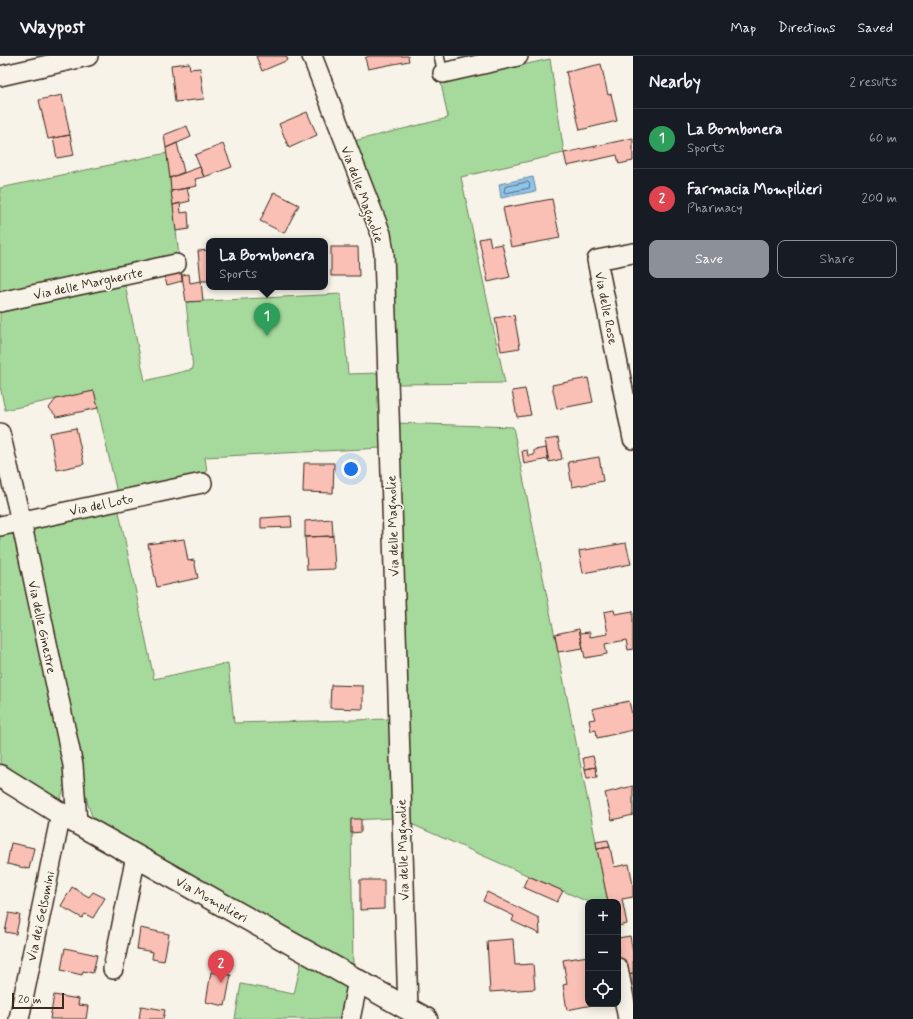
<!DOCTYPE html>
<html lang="en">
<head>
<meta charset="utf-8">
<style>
	:root { --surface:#171b24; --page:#242831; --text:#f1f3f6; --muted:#9ea1a6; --line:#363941; --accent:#8c9099 }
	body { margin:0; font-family:Mynerve,sans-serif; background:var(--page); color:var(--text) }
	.controls { position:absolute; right:12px; bottom:12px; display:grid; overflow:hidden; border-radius:8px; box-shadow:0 2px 10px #0003 }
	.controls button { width:36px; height:36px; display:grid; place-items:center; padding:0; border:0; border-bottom:1px solid var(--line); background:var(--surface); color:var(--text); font:20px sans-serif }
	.scale { position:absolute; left:12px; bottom:10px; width:52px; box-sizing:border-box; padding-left:4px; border:2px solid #3b2a1e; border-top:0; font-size:11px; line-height:14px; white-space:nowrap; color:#3b2a1e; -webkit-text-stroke:3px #f7f3e8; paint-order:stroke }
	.you { position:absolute; left:351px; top:413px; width:14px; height:14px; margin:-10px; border:3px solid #fff; border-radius:50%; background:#1a73e8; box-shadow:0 0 0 6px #1a73e833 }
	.badge { display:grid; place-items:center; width:26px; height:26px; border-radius:50%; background:var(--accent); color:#fff; font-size:13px; font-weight:700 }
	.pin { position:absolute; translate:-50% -33px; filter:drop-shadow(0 1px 2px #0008) }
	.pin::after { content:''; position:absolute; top:21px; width:14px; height:12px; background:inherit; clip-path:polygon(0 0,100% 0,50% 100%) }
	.popup { position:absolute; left:206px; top:182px; width:122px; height:52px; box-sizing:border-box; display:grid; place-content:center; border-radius:8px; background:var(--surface); filter:drop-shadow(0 1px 3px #0005); font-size:13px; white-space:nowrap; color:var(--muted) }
	.popup b { font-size:15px; color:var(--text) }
	.popup::after { content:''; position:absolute; left:50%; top:100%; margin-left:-8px; border:8px solid transparent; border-top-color:var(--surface) }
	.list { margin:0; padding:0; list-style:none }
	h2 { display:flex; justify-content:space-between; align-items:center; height:52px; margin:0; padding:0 16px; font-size:17px }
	h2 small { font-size:13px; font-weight:400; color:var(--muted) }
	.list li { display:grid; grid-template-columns:26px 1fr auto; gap:12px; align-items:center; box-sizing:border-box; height:60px; padding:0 16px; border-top:1px solid var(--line) }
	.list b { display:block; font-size:15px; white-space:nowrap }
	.list p { margin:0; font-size:13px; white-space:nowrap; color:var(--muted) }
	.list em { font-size:13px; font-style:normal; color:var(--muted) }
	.actions { display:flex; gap:8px; padding:12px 16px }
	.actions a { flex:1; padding:9px 0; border:1px solid var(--accent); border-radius:8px; text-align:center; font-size:14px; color:var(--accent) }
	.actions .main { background:var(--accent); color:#fff }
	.icon { flex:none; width:22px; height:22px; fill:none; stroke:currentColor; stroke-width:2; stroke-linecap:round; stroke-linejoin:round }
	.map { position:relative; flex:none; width:633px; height:963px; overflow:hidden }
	header { display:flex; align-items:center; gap:24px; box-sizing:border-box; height:56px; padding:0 20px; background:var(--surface); border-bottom:1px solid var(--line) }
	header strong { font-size:19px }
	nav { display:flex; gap:22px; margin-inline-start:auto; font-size:14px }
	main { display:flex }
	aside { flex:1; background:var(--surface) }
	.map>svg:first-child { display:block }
</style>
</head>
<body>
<header>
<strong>Waypost</strong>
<nav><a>Map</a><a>Directions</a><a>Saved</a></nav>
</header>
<main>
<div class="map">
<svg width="633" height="963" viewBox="0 0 633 963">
	<rect width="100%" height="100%" fill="#f7f3e8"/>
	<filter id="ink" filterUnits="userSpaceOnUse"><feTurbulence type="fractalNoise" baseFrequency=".025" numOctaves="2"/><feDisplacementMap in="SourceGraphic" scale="8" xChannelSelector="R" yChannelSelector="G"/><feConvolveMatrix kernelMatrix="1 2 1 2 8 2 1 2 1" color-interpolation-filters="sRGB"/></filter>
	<g filter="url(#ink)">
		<path fill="#a6da9d" stroke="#70825e" d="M550 3 564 97 461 121 505 327 395 328 392 190 354 85 448 62 441 27Z
			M167 97 179 200 0 239V132Z
			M125 229 145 325 193 313 186 246 341 238 348 318 379 317 382 392 205 401 207 416 117 437 94 335 5 354 0 330V255Z
			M395 367 513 371 608 846H588L409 767Z
			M118 451 154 623 228 607 234 667 391 663 395 762 351 764 353 910 98 768 92 760 88 749 30 479 32 472Z
			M15 475 66 715V728L60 744 52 742 0 710V478Z
			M302 903 350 928 343 963H235L241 928 294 938Z"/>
		<path fill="#8ec5ec" stroke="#6d879a" d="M533 121 536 135 501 142 499 128Z"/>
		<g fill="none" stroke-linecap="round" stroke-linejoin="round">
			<path stroke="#5c6870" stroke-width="1" d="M528 126 530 128 529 132 506 137 504 136 505 131Z"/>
		</g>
		<path fill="#fbc0b5" stroke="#3b2a1e" d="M256 0H286L288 4 262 15Z
			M369 0H408L409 5 368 13 365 2Z
			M189 7 190 13 200 12 204 43 175 46 171 9Z
			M601 8 608 39 611 38 617 65 580 74 566 16Z
			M62 39 70 79 48 83 39 44Z
			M307 56 317 79 289 92 279 68Z
			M187 70 191 81 166 92 164 79Z
			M70 79 74 99 57 102 53 82Z
			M633 82V105L619 108 617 99 567 110 564 97Z
			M177 87 184 116 170 122 166 92Z
			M223 88 232 111 204 121 195 99Z
			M200 111 204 121 195 123 197 130 171 135 170 122Z
			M187 132 190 145 173 149 171 135Z
			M274 136 299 149 284 177 260 165Z
			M552 143 560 182 511 191 503 152Z
			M180 147 181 157 188 156 189 173 176 175 173 149Z
			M489 181 491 190 502 188 510 221 488 226 479 183Z
			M331 191H358L359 220H331Z
			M209 194V225H201L198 195Z
			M181 215 182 225 167 229 164 219Z
			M189 218 190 227 201 225 203 245 186 246 182 219Z
			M514 259 520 292 501 295 495 262Z
			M588 322 593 346 557 353 552 329Z
			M525 333 531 359 517 361 512 335Z
			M94 335 98 352 57 361 49 352 56 343Z
			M76 372 84 408 57 414 50 377Z
			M558 382 562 403 549 406 545 384Z
			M546 392 548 403 524 408 522 395 527 394 528 400 534 399V394Z
			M599 401 603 425 572 431 568 406Z
			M304 407H334L333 437 303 436Z
			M291 460 292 471 261 472V462Z
			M332 463 333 480 305 481V465Z
			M333 480 335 513 307 514 305 481Z
			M184 483 188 505 194 504 198 522 157 531 148 488Z
			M626 487 631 508 583 517 579 495Z
			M614 554 615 558 633 555V593L628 594 626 584 605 588 607 598 585 602 580 577 590 576V581L608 578 604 556Z
			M579 573 583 592 558 596 555 578Z
			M331 629 363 630V653L330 652Z
			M629 645 633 663V674L597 682 596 674 591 675 589 664 595 663 592 653Z
			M593 700 596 711 585 713 583 702Z
			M596 711 597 721 587 722 585 713Z
			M633 730V759L612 764 605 737Z
			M351 763H361V776L351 777Z
			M608 784 610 791 597 793 596 786Z
			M11 787 34 792 29 813 7 808Z
			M610 791 614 811 629 808 633 829V841L622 843 627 868 618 870V846H608L597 793Z
			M528 820 563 835 557 846 523 831Z
			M360 824H384V853L360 854Z
			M72 831 89 841 93 836 105 842 93 862 85 858 82 862 61 850Z
			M487 836 539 862 540 878 512 865 514 860 483 845Z
			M9 857 20 859 16 878 5 876Z
			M140 872 169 878 164 905 152 903 153 896 137 893Z
			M630 880 633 897V917L622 919 618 896V882Z
			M513 883 515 909 533 908 535 933 490 936 487 885Z
			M65 892 97 899 93 917 83 915 82 919 61 914Z
			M588 900V948L592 949 567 954 563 929 567 928 563 904Z
			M211 916 231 919 225 950 206 946Z
			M633 917V946L622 919Z
			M54 939 79 943 78 949 88 950 86 963H50Z
			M141 950 165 954 163 963H139Z"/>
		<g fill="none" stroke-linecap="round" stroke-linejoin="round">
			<defs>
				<path id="lane" d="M439 0 443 17"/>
				<path id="street" d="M312 0 381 178 384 197 408 953
					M443 17 518 0
					M0 20 88 0
					M633 197 597 204 633 383
					M0 246 176 208
					M0 377 21 465 73 709 77 767
					M0 470 202 427
					M618 912 628 963
					M113 913 136 800
					M19 963 61 758
					M350 963 358 925"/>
				<path id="secondary" d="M0 720 61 758 426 963"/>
			</defs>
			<use href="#lane" stroke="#3b2a1e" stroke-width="12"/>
			<use href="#street" stroke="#3b2a1e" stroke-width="22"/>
			<use href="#secondary" stroke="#3b2a1e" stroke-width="25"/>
			<use href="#lane" stroke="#f7f3e8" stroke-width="9"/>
			<use href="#street" stroke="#f7f3e8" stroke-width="19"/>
			<use href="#secondary" stroke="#f7f3e8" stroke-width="22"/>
		</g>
	</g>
	<g text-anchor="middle" stroke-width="3.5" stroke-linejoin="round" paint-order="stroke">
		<g font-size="13" fill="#3b2a1e" stroke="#f7f3e8">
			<text transform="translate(363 138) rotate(70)" y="5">Via delle Magnolie</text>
			<text transform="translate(88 227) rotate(-12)" y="5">Via delle Margherite</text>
			<text transform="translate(607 252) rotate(79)" y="5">Via delle Rose</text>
			<text transform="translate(101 448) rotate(-12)" y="5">Via del Loto</text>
			<text transform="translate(392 470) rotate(-92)" y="5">Via delle Magnolie</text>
			<text transform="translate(43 571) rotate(78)" y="5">Via delle Ginestre</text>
			<text transform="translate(402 794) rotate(-92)" y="5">Via delle Magnolie</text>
			<text transform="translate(212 843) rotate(29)" y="5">Via Mompilieri</text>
			<text transform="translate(40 860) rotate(-78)" y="5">Via dei Gelsomini</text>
		</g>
	</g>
</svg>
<div class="controls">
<button>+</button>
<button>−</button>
<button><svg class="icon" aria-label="locate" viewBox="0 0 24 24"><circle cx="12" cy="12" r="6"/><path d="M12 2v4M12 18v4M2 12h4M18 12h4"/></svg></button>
</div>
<div class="scale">20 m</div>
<div class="you"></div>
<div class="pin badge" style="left:267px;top:280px;background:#2e9e5b">1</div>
<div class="popup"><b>La Bombonera</b>Sports</div>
<div class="pin badge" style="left:221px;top:927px;background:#e0444e">2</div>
</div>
<aside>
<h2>Nearby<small>2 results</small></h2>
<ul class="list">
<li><span class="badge" style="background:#2e9e5b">1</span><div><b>La Bombonera</b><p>Sports</p></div><em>60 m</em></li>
<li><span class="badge" style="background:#e0444e">2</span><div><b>Farmacia Mompilieri</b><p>Pharmacy</p></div><em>200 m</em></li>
</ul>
<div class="actions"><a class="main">Save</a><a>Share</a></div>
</aside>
</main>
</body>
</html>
